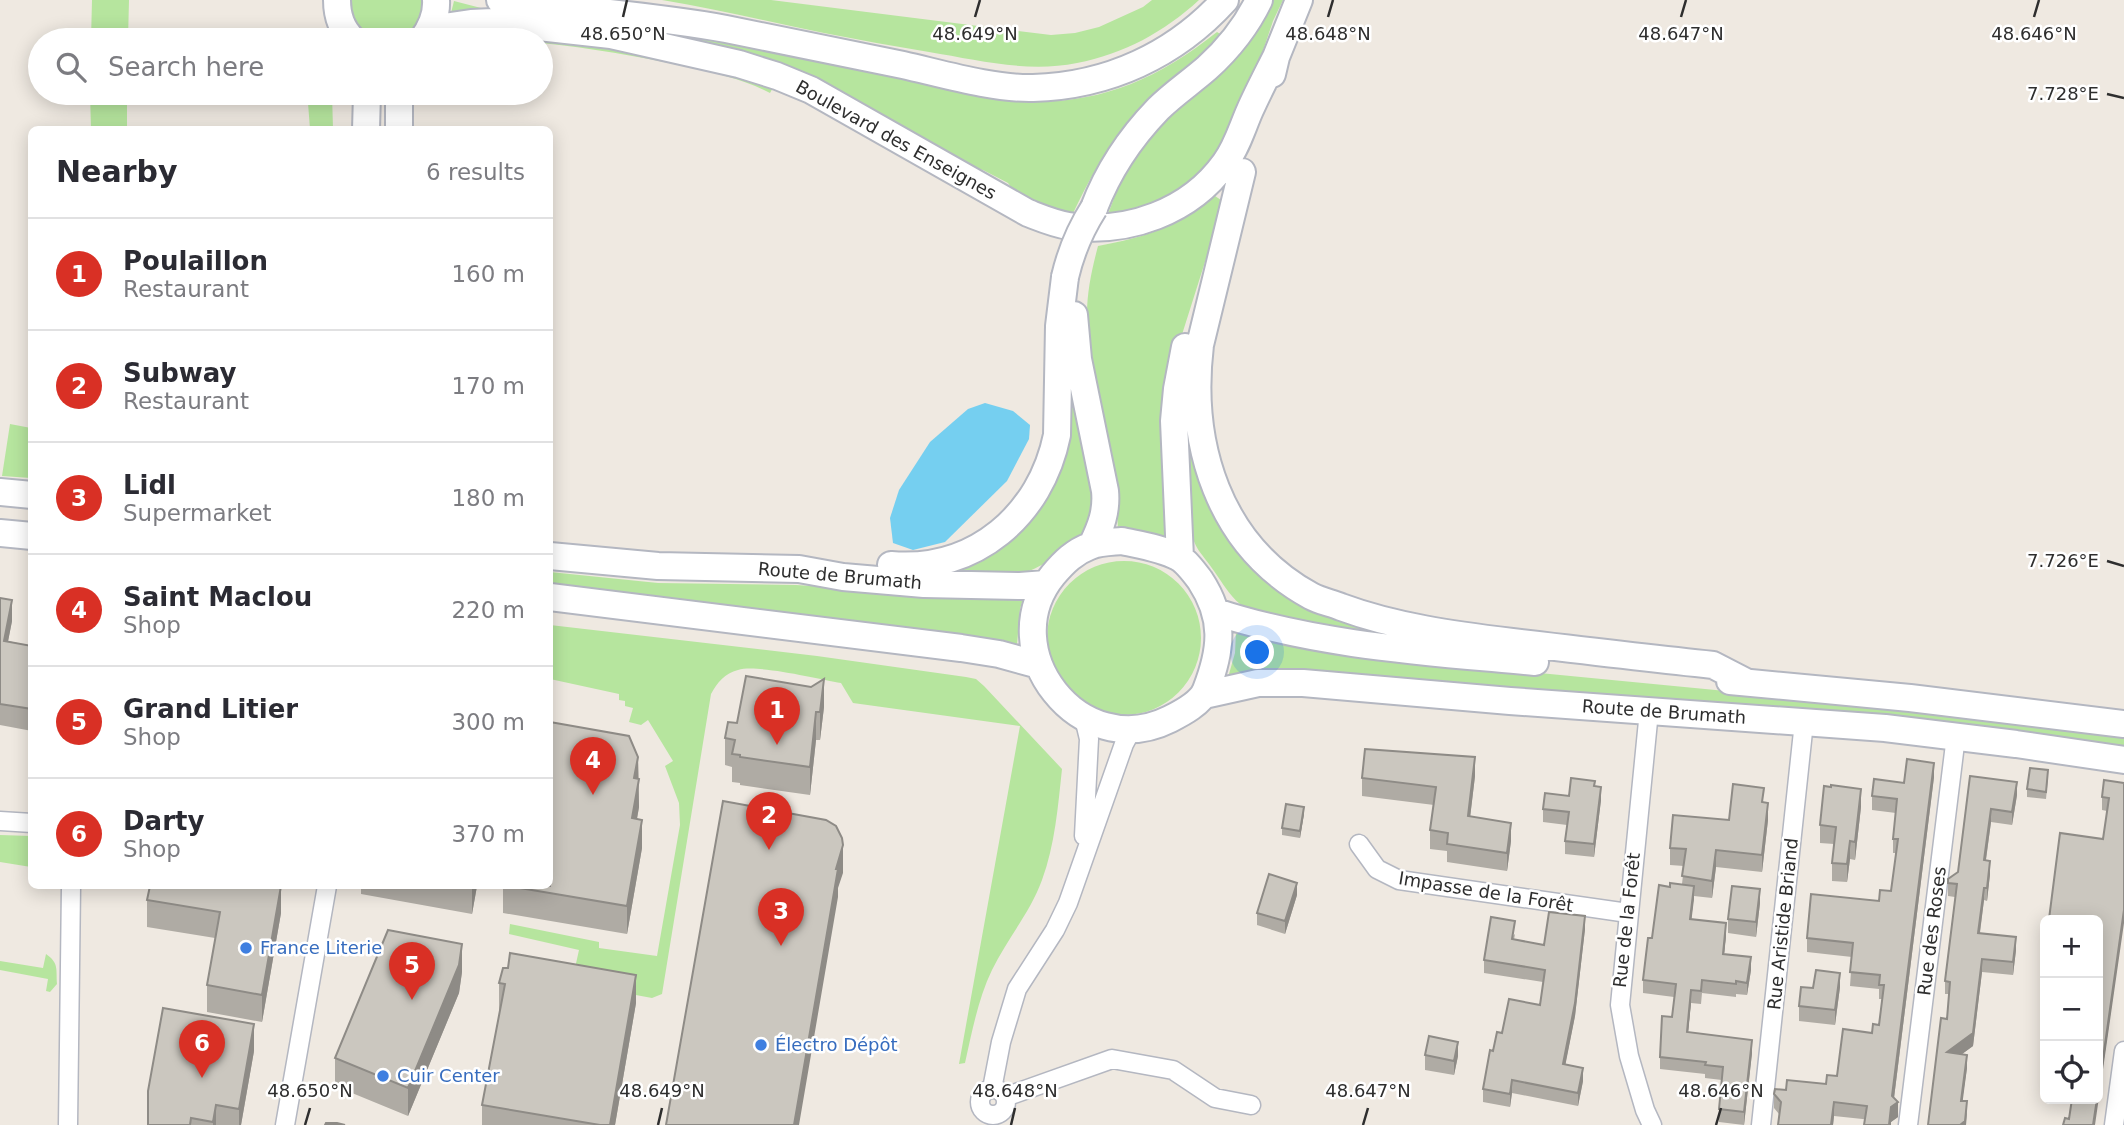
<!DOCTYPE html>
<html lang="en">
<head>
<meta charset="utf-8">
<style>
	:root { --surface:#fff; --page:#f2f2f3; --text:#2b2b33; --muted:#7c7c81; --line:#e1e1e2; --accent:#d93025 }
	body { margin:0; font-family:"DejaVu Sans",sans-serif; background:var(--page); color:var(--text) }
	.controls { position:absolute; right:21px; bottom:21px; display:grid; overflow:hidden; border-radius:10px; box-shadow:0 4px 18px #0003 }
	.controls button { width:63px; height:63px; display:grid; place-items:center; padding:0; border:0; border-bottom:2px solid var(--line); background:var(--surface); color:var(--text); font:35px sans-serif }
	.you { position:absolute; left:1258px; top:653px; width:24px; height:24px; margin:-18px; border:5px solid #fff; border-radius:50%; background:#1a73e8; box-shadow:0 0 0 10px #1a73e833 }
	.badge { display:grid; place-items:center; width:46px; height:46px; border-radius:50%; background:var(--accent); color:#fff; font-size:23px; font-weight:700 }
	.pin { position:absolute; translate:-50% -58px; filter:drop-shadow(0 2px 4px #0008) }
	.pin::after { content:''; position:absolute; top:37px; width:24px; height:21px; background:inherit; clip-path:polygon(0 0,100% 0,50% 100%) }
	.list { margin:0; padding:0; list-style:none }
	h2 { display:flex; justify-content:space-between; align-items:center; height:91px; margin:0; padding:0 28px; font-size:30px }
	h2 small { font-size:23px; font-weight:400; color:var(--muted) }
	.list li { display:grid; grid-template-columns:46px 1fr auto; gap:21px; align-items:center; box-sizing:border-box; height:112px; padding:0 28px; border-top:2px solid var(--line) }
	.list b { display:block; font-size:26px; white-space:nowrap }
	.list p { margin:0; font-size:23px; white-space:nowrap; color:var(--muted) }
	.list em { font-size:23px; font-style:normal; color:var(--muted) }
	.icon { flex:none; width:38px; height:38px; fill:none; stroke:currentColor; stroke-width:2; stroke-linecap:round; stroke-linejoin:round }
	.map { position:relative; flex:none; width:2124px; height:1125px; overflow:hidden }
	.search { position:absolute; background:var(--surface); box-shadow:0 4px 18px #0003; left:28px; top:28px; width:525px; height:77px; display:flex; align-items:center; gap:18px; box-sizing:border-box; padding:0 24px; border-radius:38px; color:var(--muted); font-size:26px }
	.panel { position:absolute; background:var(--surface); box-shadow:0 4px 18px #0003; left:28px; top:126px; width:525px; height:763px; border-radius:10px }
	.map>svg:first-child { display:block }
</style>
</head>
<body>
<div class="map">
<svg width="2124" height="1125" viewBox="0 0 2124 1125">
	<rect width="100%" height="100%" fill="#efe9e1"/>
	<path fill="#b6e59e" d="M92 0H129L128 40H91Z
		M350 0H425C420 56 348 51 350 0Z
		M662 0H771L1051 35 1075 33 1099 27 1143 7 1152 0H1199C1164 32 1124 54 1077 63 1027 73 978 60 929 52 894 46 859 40 824 33 770 22 716 9 662 0Z
		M1265 0H1283L1273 21 1237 128 1184 193 1105 222 1127 164Z
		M454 1 504 14 696 36 990 98C1082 111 1146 88 1217 32L1222 35C1197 66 1165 90 1136 117 1105 147 1087 184 1069 222L1023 204 1008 183 983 170 958 165 813 83 451 13Z
		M451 33 594 39 775 84 770 93C743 79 716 73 687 67 638 56 590 48 541 43V40L476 38 438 40Z
		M90 93H127V129H91Z
		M305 93H332L333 129H310L308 103Z
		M1215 196 1224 202 1179 344 1167 538 1133 529H1118C1117 511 1116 493 1113 475 1105 422 1087 370 1087 315 1087 291 1092 269 1098 246 1146 237 1177 227 1215 196Z
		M1071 371 1097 496 1089 534C1071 545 1043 568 1023 573 1000 579 966 572 941 571L1020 525Z
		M10 424 31 428V478L2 476Z
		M1186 424 1191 432 1235 545 1429 641C1378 634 1326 628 1276 616 1264 613 1250 612 1240 604 1229 595 1222 582 1214 571 1203 554 1195 551 1191 530Z
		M1047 638a77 77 0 1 1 154 0a77 77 0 1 1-154 0Z
		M550 572 658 583 796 585 1023 599 1020 609 1017 645 550 586Z
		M550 625 817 656 966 677 976 679 984 686 1062 769C1058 806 1055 845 1042 880 1030 913 1007 939 992 970 978 999 972 1032 965 1063L959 1064 1020 726 853 703 841 683C818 679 758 664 738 670 725 673 717 683 711 694L662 994 652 998 587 986 575 968 579 950 509 934 510 924 599 942V948L657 956 680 825 679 803 665 766 673 761 648 720 641 725 629 722 633 708 625 706V701L619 700V694L550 679Z
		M1239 630 1416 661 1881 706 2124 736V748L1233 676 1229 674 1235 653 1236 632Z
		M0 835 31 836V867L0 862Z
		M46 954C59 963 56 969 57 984L50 992 46 991 48 979 0 970V961L43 968Z"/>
	<path fill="#75cff0" d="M985 403 1013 411 1030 425 1029 439 1007 481 945 542 913 550 893 543 890 518 899 490 930 442 968 409Z"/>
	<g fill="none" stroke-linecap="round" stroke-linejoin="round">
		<defs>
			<path id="street" d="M1649 711 1620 1005 1629 1056 1645 1110 1652 1125
				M1084 718 1089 739 1084 836
				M0 821 32 823
				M1359 844 1377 869 1399 880 1628 913
				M980 1102a13 13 0 1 1 26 0a13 13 0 1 1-26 0Z
				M992 1089 1001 1042 1017 989 1055 930 1068 903 1124 744 1132 729
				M1005 1097 1112 1059 1173 1070 1215 1098 1251 1105
				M68 1125 71 886
				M285 1125 327 886
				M1761 1125 1804 722
				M1908 1125 1956 736
				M2114 1125 2124 1051"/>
			<path id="secondary" d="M337 0C337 16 341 29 353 40
				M500 0C575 11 652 15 726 29 785 41 844 53 903 65 943 74 993 89 1033 88 1108 86 1175 55 1225 0
				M430 29 471 23 493 22 611 35 739 64 777 76 811 90 1028 213C1041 218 1055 224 1069 226 1128 234 1190 212 1225 163 1237 147 1242 128 1250 110 1258 92 1267 75 1276 57
				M422 40C431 28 437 16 436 0
				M1272 74 1276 57 1299 0
				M366 130 367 93
				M399 130V93
				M1242 172 1200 345C1188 444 1218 545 1311 596 1320 601 1331 603 1341 607 1395 627 1455 635 1512 642 1579 650 1646 658 1713 665L1746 682
				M1094 208C1108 171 1131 137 1158 109 1173 94 1191 82 1207 68 1228 49 1247 25 1259 0
				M1074 315 1078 359 1105 491C1107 511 1101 527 1092 545
				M0 492 32 495
				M0 533 32 536
				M1122 541C1140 545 1161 548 1178 557 1186 561 1194 572 1200 580 1225 618 1222 649 1206 690 1201 703 1182 713 1170 719 1080 764 992 650 1053 575 1064 562 1074 552 1090 546 1099 542 1112 542 1122 541Z
				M550 556 658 566 799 569 843 577 924 584 1020 586 1046 584
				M1180 558 1174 421 1177 389 1185 347
				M891 565C975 572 1041 515 1057 435L1059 326 1065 277
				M550 597 961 648 999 654 1039 665
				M1216 612C1319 646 1429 652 1535 662
				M1730 681 1910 698 2124 724
				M1204 695 1258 683H1303L1510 701 1885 728 2016 744 2124 760"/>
		</defs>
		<use href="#street" stroke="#b4b7c1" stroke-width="21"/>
		<use href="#secondary" stroke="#b4b7c1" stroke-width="30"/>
		<use href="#street" stroke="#fff" stroke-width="18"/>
		<use href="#secondary" stroke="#fff" stroke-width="26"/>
		<defs>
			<path id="secondary-bridge" d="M1065 277C1071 251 1080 230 1094 208"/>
		</defs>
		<use href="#secondary-bridge" stroke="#b4b7c1" stroke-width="30" stroke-linecap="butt"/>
		<use href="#secondary-bridge" stroke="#fff" stroke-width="26"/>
	</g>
	<path fill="#afaba4" d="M0 598 12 621 8 641 32 646V731L0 725Z
		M824 707 820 740H816L810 795 740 785V783L732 782V767L725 765V738L737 723Z
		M638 757 639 807 637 819 642 848 627 934 503 913V886H550Z
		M1475 776 1470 817 1511 841 1507 871 1447 862V851L1430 849V830L1434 805 1362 796V778Z
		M1970 776 2017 795 2012 825 1991 822 1986 860 1990 874 1987 901 1984 900 1980 933 2016 950 2013 975 1982 972 1973 1046 1962 1054 1967 1068 1962 1101 1967 1114 1966 1125H1928L1947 1019 1949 994H1945V981L1955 897 1948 896V883L1958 872Z
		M1934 777 1894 1098 1898 1117 1891 1122 1834 1116 1833 1125H1778L1779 1114 1774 1108V1094L1786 1090 1826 1084 1837 1076 1879 1025 1883 999H1879V989L1850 986 1852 957 1807 952V938L1879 901 1891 891 1896 853H1893V839L1896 813 1872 810V796L1904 783Z
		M2048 778 2046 799 2027 797V789Z
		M2124 783 2069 1119 2098 920H2049V919L2103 839 2107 811 2102 810V797Z
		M1595 786 1601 800 1594 857 1565 854V841L1567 825 1543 822V809L1569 796Z
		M1764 802 1768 820 1762 872 1716 867 1712 898 1694 896 1691 920 1726 936 1724 954 1751 970 1747 995 1736 994V997L1702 993 1701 1004 1691 1003 1688 1032 1752 1053 1744 1125 1719 1122V1109L1722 1080 1705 1078V1074L1660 1069V1057L1672 1017 1674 997 1643 993V980L1652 938 1670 887 1682 884 1684 866 1670 865V848Z
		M1861 807 1855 860 1850 859 1847 882 1832 881V863L1834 844 1820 843V825Z
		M1304 814 1300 838 1282 835V828Z
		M361 886H477L472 914 361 894Z
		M1297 895 1285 934 1257 925V913Z
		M147 900 281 913 262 1022 207 1012V985L215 938 147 927Z
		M1760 903 1756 937 1728 933V919Z
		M1585 929 1575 1016 1565 1065 1583 1081 1578 1106 1512 1093 1510 1107 1483 1102V1089L1493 1051 1502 1033 1540 1005 1543 982 1484 973V960L1515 934 1514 940 1544 945Z
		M462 972 459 993 408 1116 335 1086V1058Z
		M499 983 636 1003 615 1125H482V1105L500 1011 499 1010Z
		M1840 987 1835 1025 1799 1021V1006L1813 988Z
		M254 1051 241 1125H148Z
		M1425 1055 1458 1056 1454 1075 1425 1070Z"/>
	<path fill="#8e8b86" d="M12 600V621L4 662V641Z
		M824 679V707L820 740V712Z
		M816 712V740L810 795V767Z
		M638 757 639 807 632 846V818L634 778Z
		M1475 757V776L1468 835V816Z
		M1934 763V777L1893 1106 1898 1102V1117L1891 1122V1125H1889Z
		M2017 782V795L2012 825V812Z
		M1601 787V800L1594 857V844Z
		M1861 789V807L1855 860V842Z
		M1768 803V820L1762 872V855Z
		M1304 807V814L1300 838V831Z
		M1991 809V822L1984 873V860Z
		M642 820V848L627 934V906Z
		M1511 823V841L1507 871V853Z
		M1850 841V859L1847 882V864Z
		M843 845V873L838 888V897L799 1125H794L836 869Z
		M1716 850V867L1712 898V881Z
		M1990 861V874L1987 901V888Z
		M1297 883V895L1285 934V921Z
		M281 886V913L262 1022V995Z
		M472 886H477L472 914Z
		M1694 886V899L1690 932V919Z
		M1984 888V900L1978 946V933Z
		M1760 889V903L1756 937V922Z
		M2124 910V923L2095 1125H2093Z
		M1585 916V929L1575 1016 1563 1077V1064Z
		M1726 923V936L1723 966V954Z
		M2016 937V950L2013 975V962Z
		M462 944V972L459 993 408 1116V1088Z
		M1751 957V970L1747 995V983Z
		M1982 959V972L1973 1046 1947 1065V1052Z
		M1840 973V987L1835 1025V1010Z
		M636 975V1003L615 1125H610Z
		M1691 990V1003L1687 1045V1032Z
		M254 1024V1051L241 1125H239V1109Z
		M1752 1040V1053L1744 1125V1112Z
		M1458 1042V1056L1454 1075V1061Z
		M1967 1055V1068L1961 1114V1101Z
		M1583 1068V1081L1578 1106V1093Z
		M1512 1080V1093L1510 1107V1094Z
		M1967 1101 1966 1125H1960Z
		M1834 1102V1116L1833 1125H1831Z
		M216 1105V1125H213V1122Z"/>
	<path fill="#cbc7bf" stroke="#8e8b86" stroke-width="2" d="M0 598 12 600 4 641 32 646V709L0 704Z
		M746 676 811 687 824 679 820 712H816L810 767 740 757V755L732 754 735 740 725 738 728 722 737 723Z
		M550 722 629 736 638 757 634 778 639 779 632 818 642 820 627 906 508 886H550Z
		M1365 749 1475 757 1468 816 1511 823 1507 853 1447 844 1448 833 1430 830 1436 787 1362 778Z
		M1907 759 1934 763 1892 1096 1898 1102 1891 1107 1889 1125H1864L1867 1106 1834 1102 1831 1125H1778L1781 1102 1774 1094 1775 1089 1786 1090 1787 1080 1826 1084 1827 1075 1837 1076 1843 1029 1872 1033 1873 1024 1879 1025 1884 985H1879L1880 975 1850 972 1853 943 1807 938 1811 894 1879 901 1880 890 1891 891 1898 839H1893L1897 799 1872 796 1874 779 1904 783Z
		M2030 768 2048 770 2046 792 2027 789Z
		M1970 776 2017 782 2012 812 1991 809 1984 860 1990 861 1987 888H1984L1978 933 2016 937 2013 962 1982 959 1973 1033 1947 1052 1967 1055 1961 1101H1967L1965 1121 1960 1125H1928L1941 1018 1947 1019 1950 982 1945 981 1957 884 1948 883V879L1958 872Z
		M1571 778 1595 781 1594 786 1601 787 1594 844 1565 841 1569 812 1543 809 1545 793 1569 796Z
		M2104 780 2124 783V910L2098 1094V920L2049 919 2060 833 2103 839 2109 798 2102 797Z
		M1733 784 1764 788 1762 802 1768 803 1762 855 1716 850 1712 881 1682 876 1686 849 1670 848 1673 815 1729 820Z
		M1831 785 1861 789 1855 842 1850 841 1847 864 1832 863 1836 827 1820 825 1824 786 1831 787Z
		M723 801 826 820 836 826 842 838 843 845 836 869H838L794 1125H666Z
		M1286 804 1304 807 1300 831 1282 828Z
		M1269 874 1297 883 1285 921 1257 913Z
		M1670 883 1694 886 1690 919 1726 923 1723 954 1751 957 1747 983 1736 981V984L1702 980 1701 991 1691 990 1687 1032 1752 1040 1744 1112 1719 1109 1723 1067 1705 1065 1706 1062 1660 1057 1662 1016 1672 1017 1676 984 1643 980 1648 938H1652L1659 885 1670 887Z
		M150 886H281L262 995 207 985 220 912 147 900Z
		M1732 886 1760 889 1756 922 1728 919Z
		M1549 912 1585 916 1575 1003 1563 1064 1583 1068 1578 1093 1512 1080 1510 1094 1483 1089 1490 1050 1493 1051 1497 1032 1502 1033 1509 999 1540 1005 1545 970 1484 960 1491 917 1515 921 1512 939 1544 945Z
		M388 930 462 944 459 965 408 1088 335 1058Z
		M510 953 636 975 610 1125H600L482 1105 505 984 499 983 503 968H508Z
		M1816 970 1840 973 1835 1010 1799 1006 1801 987 1813 988Z
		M163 1008 254 1024 239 1109 216 1105 213 1122 191 1118 190 1125H148V1091Z
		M1429 1036 1458 1042 1454 1061 1425 1055Z
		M2072 1099H2097L2093 1125H2063L2065 1118 2069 1119Z
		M326 1123H337L345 1125H325Z"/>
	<path fill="none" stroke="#2e2e2e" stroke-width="2.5" d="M623 17 627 0M975 17 980 0M1328 17 1333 0M1681 17 1686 0M2034 17 2039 0M2107 94 2124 98M2107 561 2124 566M305 1125 310 1108M658 1125 662 1108M1011 1125 1015 1108M1363 1125 1368 1108M1716 1125 1721 1108"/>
	<g fill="#3f7fe0" stroke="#fff" stroke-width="2.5">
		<circle cx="246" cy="948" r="7"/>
		<circle cx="761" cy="1045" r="7"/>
		<circle cx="383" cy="1076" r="7"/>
	</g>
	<g text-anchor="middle" stroke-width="5" stroke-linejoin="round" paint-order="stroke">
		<g font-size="18" fill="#2e2e2e" stroke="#fff">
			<text transform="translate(896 140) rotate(29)" y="6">Boulevard des Enseignes</text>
			<text transform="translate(840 576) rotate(5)" y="6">Route de Brumath</text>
			<text transform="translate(1664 712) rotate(4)" y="6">Route de Brumath</text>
			<text transform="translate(1486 892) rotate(9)" y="6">Impasse de la Forêt</text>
			<text transform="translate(1627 920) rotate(-84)" y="6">Rue de la Forêt</text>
			<text transform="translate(1783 924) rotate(-84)" y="6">Rue Aristide Briand</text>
			<text transform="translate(1932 931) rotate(-83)" y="6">Rue des Roses</text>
		</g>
		<g font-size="18" fill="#366cbe" stroke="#fff" text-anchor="start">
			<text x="260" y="954">France Literie</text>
			<text x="775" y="1051">Électro Dépôt</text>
			<text x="397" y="1082">Cuir Center</text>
		</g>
	</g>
	<g font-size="18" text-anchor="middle" fill="#2e2e2e" stroke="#fff" stroke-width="5" stroke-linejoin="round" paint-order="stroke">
		<text x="623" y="40">48.650°N</text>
		<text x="975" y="40">48.649°N</text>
		<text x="1328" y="40">48.648°N</text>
		<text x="1681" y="40">48.647°N</text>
		<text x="2034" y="40">48.646°N</text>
		<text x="2063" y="100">7.728°E</text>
		<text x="2063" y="567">7.726°E</text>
		<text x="310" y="1097">48.650°N</text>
		<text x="662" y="1097">48.649°N</text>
		<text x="1015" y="1097">48.648°N</text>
		<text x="1368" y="1097">48.647°N</text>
		<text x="1721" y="1097">48.646°N</text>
	</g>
</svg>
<div class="controls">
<button>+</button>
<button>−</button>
<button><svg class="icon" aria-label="locate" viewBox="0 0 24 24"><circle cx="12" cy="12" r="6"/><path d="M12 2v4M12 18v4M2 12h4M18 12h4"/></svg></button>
</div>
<div class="you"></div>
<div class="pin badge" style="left:777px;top:745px">1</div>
<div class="pin badge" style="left:769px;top:850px">2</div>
<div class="pin badge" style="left:781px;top:946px">3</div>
<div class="pin badge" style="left:593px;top:795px">4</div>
<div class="pin badge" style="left:412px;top:1000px">5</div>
<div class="pin badge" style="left:202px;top:1078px">6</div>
<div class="search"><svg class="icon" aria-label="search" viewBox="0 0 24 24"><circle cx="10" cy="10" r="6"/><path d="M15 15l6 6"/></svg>Search here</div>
<section class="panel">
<h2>Nearby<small>6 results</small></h2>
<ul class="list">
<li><span class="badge">1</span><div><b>Poulaillon</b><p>Restaurant</p></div><em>160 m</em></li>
<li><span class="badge">2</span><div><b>Subway</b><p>Restaurant</p></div><em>170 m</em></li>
<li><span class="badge">3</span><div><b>Lidl</b><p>Supermarket</p></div><em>180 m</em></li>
<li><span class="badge">4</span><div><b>Saint Maclou</b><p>Shop</p></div><em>220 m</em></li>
<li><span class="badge">5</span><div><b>Grand Litier</b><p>Shop</p></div><em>300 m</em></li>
<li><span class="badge">6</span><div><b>Darty</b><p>Shop</p></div><em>370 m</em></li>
</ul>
</section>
</div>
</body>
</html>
